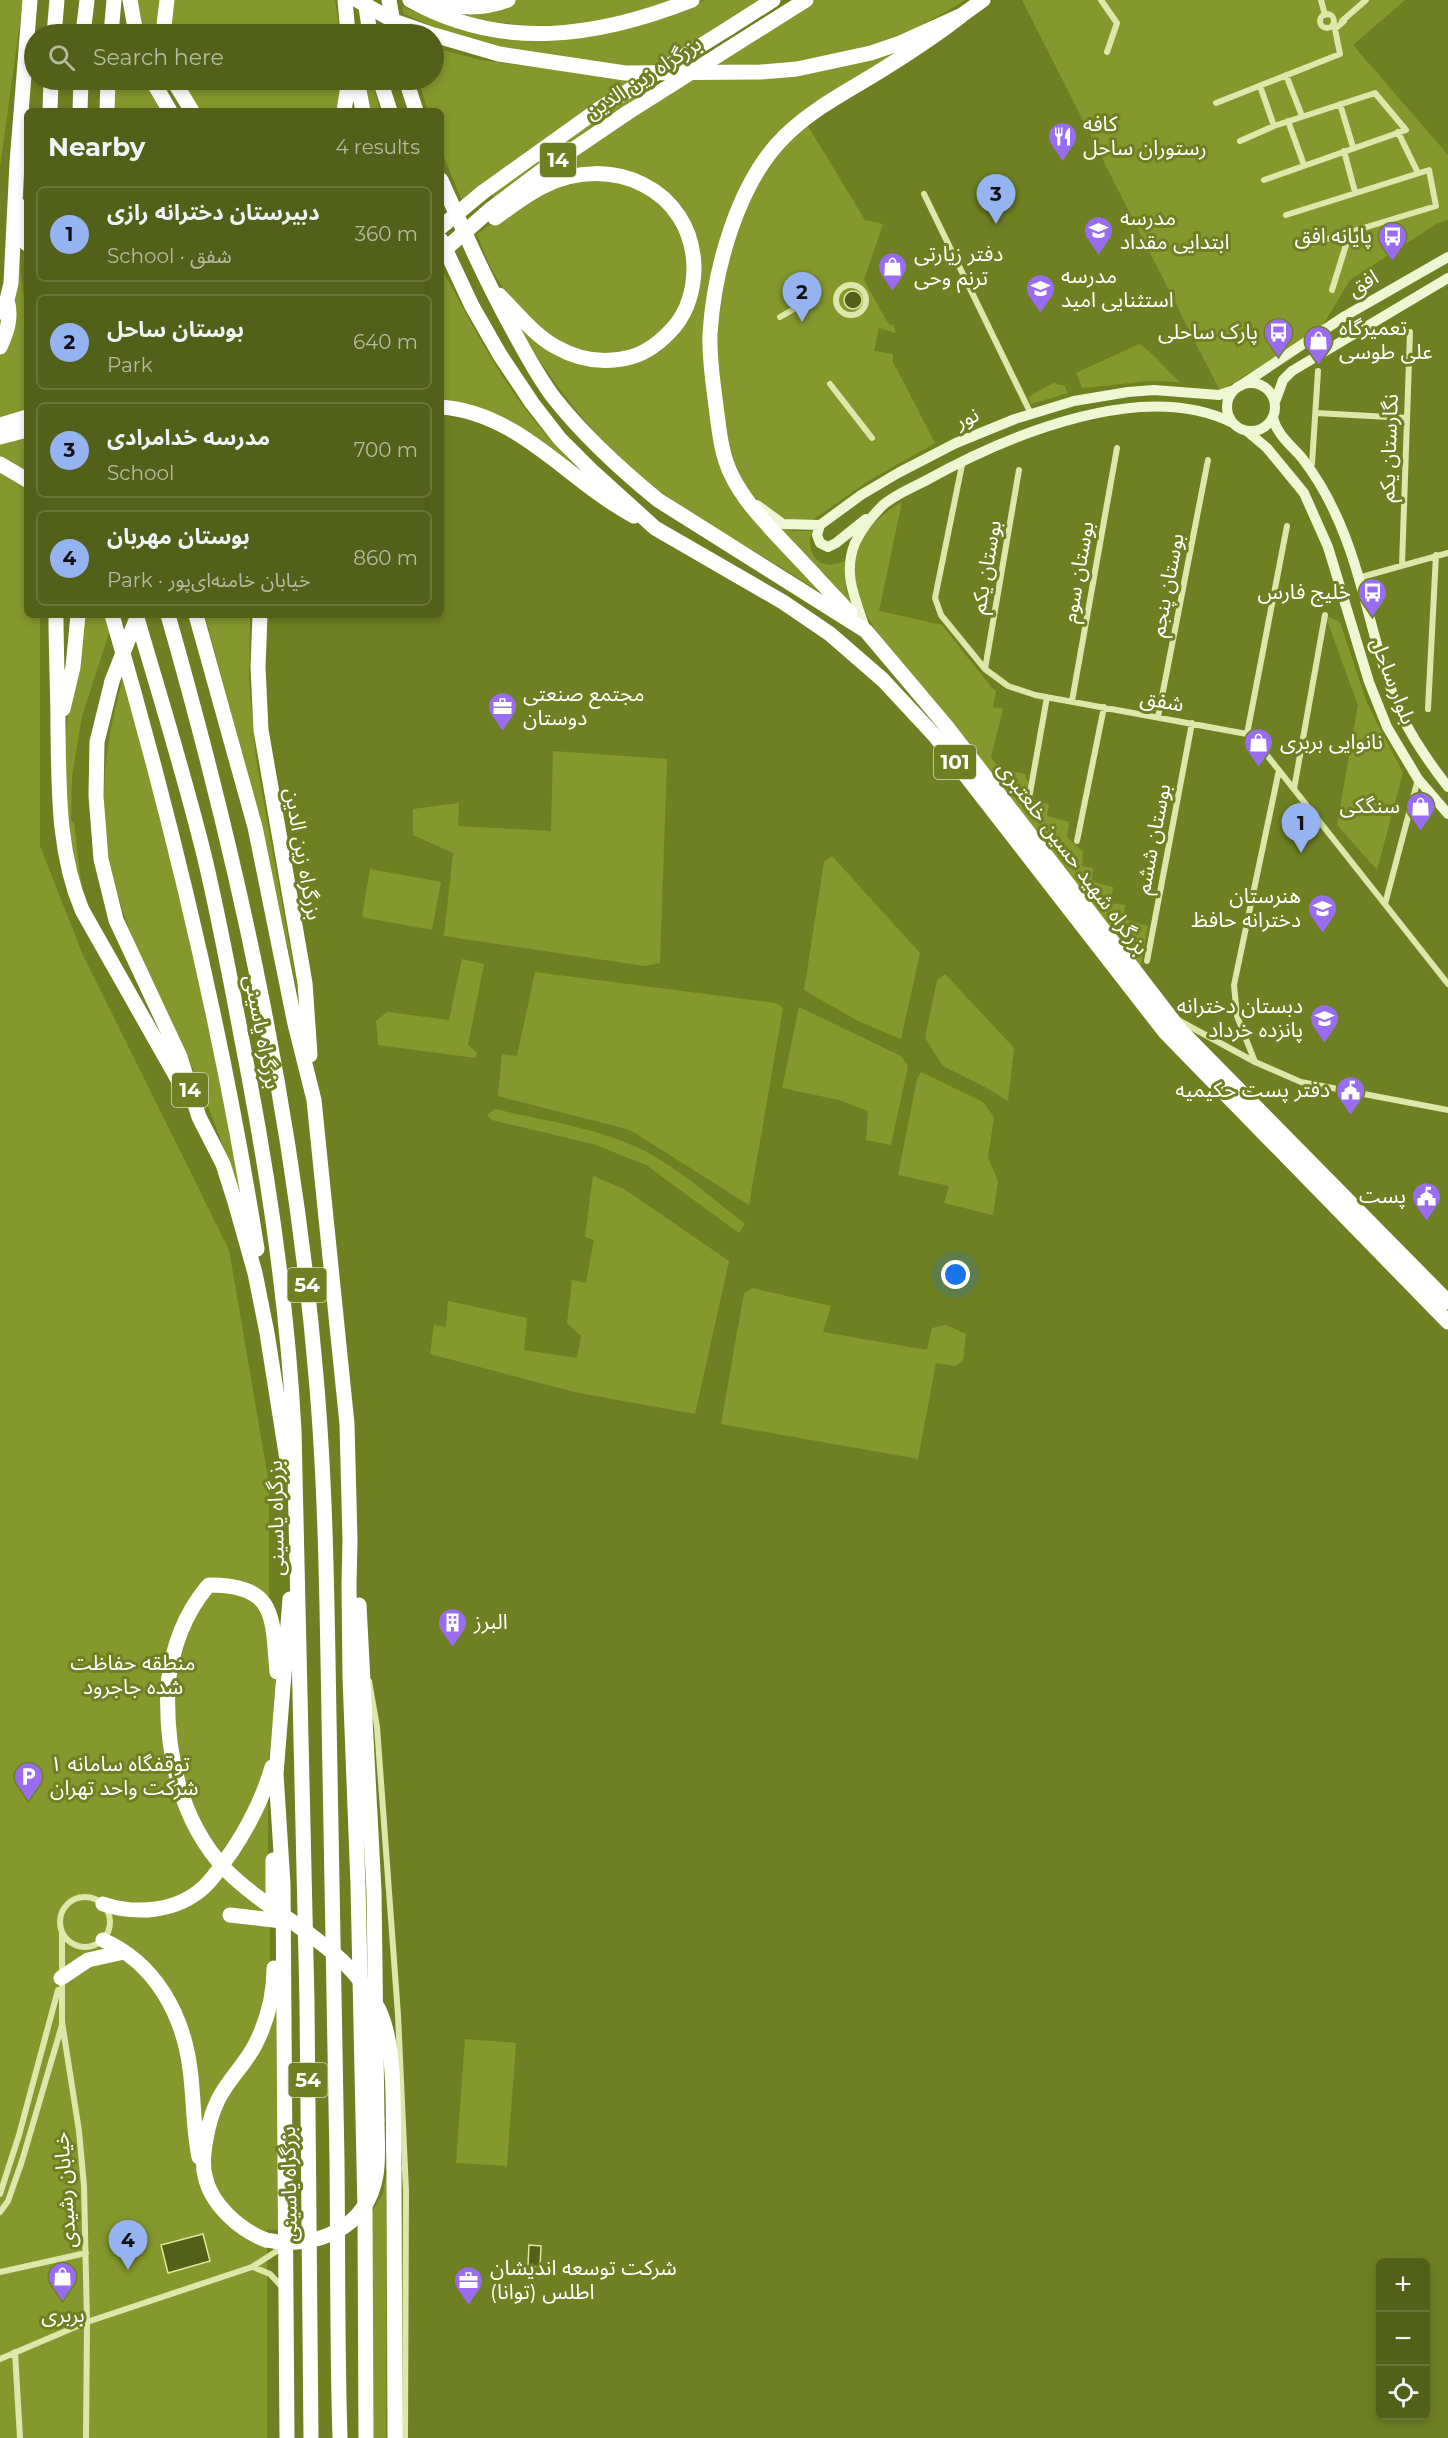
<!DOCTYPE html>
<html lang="en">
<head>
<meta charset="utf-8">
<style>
	:root { --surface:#53601a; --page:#596623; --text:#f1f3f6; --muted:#b5bba2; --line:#697539; --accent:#95b2f1 }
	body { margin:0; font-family:Montserrat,"Noto Sans Arabic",sans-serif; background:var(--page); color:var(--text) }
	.controls { position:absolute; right:18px; bottom:18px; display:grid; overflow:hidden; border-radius:9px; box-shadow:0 3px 9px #0003 }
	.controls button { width:54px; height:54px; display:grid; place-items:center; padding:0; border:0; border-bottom:2px solid var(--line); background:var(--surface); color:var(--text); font:30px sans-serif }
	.you { position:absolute; left:956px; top:1275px; width:21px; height:21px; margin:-15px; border:4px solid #fff; border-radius:50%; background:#1a73e8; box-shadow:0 0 0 9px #1a73e833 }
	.badge { display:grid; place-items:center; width:39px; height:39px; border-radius:50%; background:var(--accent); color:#111; font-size:20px; font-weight:700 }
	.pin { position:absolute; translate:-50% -50px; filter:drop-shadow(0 2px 3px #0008) }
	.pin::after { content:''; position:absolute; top:32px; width:21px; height:18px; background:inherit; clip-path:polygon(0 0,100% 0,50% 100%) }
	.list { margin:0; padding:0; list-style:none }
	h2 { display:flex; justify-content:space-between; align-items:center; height:78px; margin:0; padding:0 24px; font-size:26px }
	h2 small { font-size:20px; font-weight:400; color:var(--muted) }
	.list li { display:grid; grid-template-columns:39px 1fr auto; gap:18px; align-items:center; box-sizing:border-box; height:96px; margin:0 12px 12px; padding:0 12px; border:2px solid var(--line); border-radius:9px }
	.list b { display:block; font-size:22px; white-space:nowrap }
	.list p { margin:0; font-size:20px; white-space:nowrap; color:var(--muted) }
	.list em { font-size:20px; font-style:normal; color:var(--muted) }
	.icon { flex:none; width:33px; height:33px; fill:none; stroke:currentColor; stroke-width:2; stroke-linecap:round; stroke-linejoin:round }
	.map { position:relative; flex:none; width:1448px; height:2438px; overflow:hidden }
	.search { position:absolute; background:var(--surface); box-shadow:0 3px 9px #0003; left:24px; top:24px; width:420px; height:66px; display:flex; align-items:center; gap:15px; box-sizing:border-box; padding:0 21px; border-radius:33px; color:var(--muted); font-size:22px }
	.panel { position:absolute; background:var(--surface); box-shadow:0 3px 9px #0003; left:24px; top:108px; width:420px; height:510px; border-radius:9px }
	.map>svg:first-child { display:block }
</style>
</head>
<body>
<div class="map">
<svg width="1448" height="2438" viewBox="0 0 1448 2438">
	<rect width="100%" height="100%" fill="#6f8023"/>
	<path fill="#85982d" d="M0 0H23L0 167Z
		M134 0H163L159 34H141Z
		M172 0H335L340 34H168Z
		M514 0H678C660 6 640 15 621 19 563 30 508 27 451 14Z
		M706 0H762L651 70 501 49 438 29 404 14 402 6C433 21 462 28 495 33 510 36 526 40 541 40 599 42 653 23 706 0Z
		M816 0H965C896 45 797 77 714 64Z
		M1022 0H1405L1353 45 1448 155V220L1436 224 1350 280 1320 330 1220 391Z
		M932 36 767 150 711 295 722 463 837 604C784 566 725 537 672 500 594 446 550 380 502 301L560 354 650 352 698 281 671 200 598 169 518 194 688 80 767 79 819 72 887 54Z
		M434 48 481 60 633 80 462 201 441 150V111H428L418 80H434Z
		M114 80H148L165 111H113Z
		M178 80H344L340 111H196Z
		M365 80H372L380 111H370Z
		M651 84 660 85 494 198 491 192 606 112Z
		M806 123 865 220 883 224 864 280 886 320 890 325 893 324 896 333 879 328 874 351 893 354V362L935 443 870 480 811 521H789L783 518 754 497 735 474 722 422 715 323 735 233 764 168Z
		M580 178 639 185 680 224 690 281 671 326 636 351 600 357 552 341 507 296 488 262 477 234 535 194Z
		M17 243 27 323V615H40V846L82 953 229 1250 269 1484V1652L277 1686 268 1765V1908L270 1909V1979L277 1984 281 2231 267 2229V2438H0V306Z
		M443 271C468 317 492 364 523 406 549 441 580 471 612 501 557 455 516 409 441 400Z
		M1139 344C1147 347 1171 374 1180 382L1150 381 1082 388 1076 373Z
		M1055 382 1058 385H1064L1068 393 1031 404 1028 397Z
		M902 502 879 611 942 625 992 688 996 691 993 707 1003 709 991 757 1000 769 1025 774 1035 801 1049 804 1047 816 1069 822 1067 837 1083 852 1082 866 1093 868 1092 879 1094 882 1113 887 1111 903 1125 905 1123 919 1148 926 1140 970 874 628C842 577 847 533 902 502Z
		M775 525 792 531H813C806 541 811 561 825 564 832 566 839 563 845 561L846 589 852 607Z
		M83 615H105L110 630 82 716 72 777 71 820 74 823 81 882 87 905 67 852 65 738Z
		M205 615H250L249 680 256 759 299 998 264 837Z
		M1325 615 1340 622 1367 703 1403 773 1377 870 1337 825 1358 705Z
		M124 675 190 933 251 1233C234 1175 214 1118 190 1062 169 1015 143 969 126 920 95 834 99 762 124 675Z
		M553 751 667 759 660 963 644 966 444 936 453 853 413 835V809L459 803 458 826 551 831Z
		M832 856 920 953 901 1039 858 1021 804 990 824 862Z
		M370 869 441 882 432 930 362 917Z
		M462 959 484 964 468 1045 477 1053 476 1058 378 1045 376 1021 387 1012 449 1020Z
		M535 972 776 1003 783 1008 749 1205 630 1130 498 1096 502 1054 517 1056Z
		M945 974 1014 1048 1008 1101 985 1087 943 1066 925 1038 937 980Z
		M799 1007 901 1056 908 1066 891 1145 866 1140 868 1111 839 1100 782 1088Z
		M921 1072 983 1102 994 1117 988 1158 998 1181 993 1215 944 1203 949 1186 898 1175 917 1079Z
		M495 1109C544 1121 599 1128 645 1151 681 1170 713 1199 745 1224L739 1233 646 1165 596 1145 492 1120 487 1115Z
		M593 1176 624 1189 729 1261 695 1414 574 1392 430 1354 434 1325 446 1327 448 1301 527 1318 524 1350 577 1358 581 1336 567 1323 572 1280 586 1283 594 1240 585 1237Z
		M752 1288 831 1306 823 1332 927 1350 932 1328 946 1325 966 1334 963 1361 955 1366 936 1363 918 1459 721 1424 744 1293Z
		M465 2039 516 2043 507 2166 456 2163Z
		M387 2170 386 2438H371L369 2216 383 2194Z"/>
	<path fill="#526018" stroke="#dce89d" stroke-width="1.5" d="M844 300a9 9 0 1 1 18 0a9 9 0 1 1-18 0Z
		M203 2234 210 2261 168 2273 161 2245Z
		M529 2245 541 2246 540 2267 528 2266Z"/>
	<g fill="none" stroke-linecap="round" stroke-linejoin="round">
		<path stroke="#dce7a9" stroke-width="6" d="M1101 0 1117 23 1107 52
			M1321 0 1325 15
			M1320 21a7 7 0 1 1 14 0a7 7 0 1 1-14 0Z
			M1342 21 1366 0
			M1286 75 1302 116
			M1260 86 1274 126
			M1216 103 1340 54 1335 29 1344 21
			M1340 104 1353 147
			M1288 121 1304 165
			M1398 132 1418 173
			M1240 141 1274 126 1375 93 1406 130 1264 180
			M1344 151 1355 192
			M924 194 1031 414
			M1286 215 1429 170 1436 206 1304 246
			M836 300a15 15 0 1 1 30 0a15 15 0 1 1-30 0Z
			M1332 290 1350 232
			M780 317 794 309
			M830 384 872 438
			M1316 413 1407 418
			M963 460 935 598 941 615 985 669 1008 686 1035 695 1247 734 1255 740 1448 984
			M1312 464 1318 371
			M1402 565 1410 332
			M1358 578 1448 553
			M985 669 1019 470
			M1072 701 1117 448
			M1428 709 1436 555
			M1158 717 1208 460
			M1247 734 1287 526
			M1294 789 1325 615
			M1030 793 1047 697
			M1077 841 1104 707
			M1385 904 1418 779
			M1147 961 1192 723
			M1178 1020 1255 1062 1301 1082 1448 1110
			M1255 1062 1237 1016 1234 985 1279 770
			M369 1681 377 1727 398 2015 406 2191 405 2438
			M60 1922a25 25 0 1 1 50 0a25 25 0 1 1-50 0Z
			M62 1932V2022L79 2131 84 2186 87 2322 86 2438
			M0 2194 19 2135 58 1990
			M0 2212 8 2201 22 2161 62 2025
			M253 2267 270 2274 283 2288
			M0 2272 86 2253
			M15 2352 20 2438
			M0 2359 87 2322 252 2267 283 2247"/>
		<path stroke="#eff6d3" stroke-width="10" d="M1227 407a24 24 0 1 1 48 0a24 24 0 1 1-48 0Z
			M1240 386 1345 316 1448 257
			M1275 402 1283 380 1292 371 1448 278
			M1273 418C1277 435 1291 445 1302 458 1315 475 1326 493 1335 513 1366 578 1372 652 1403 718 1415 743 1431 765 1448 787
			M1247 431 1267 448 1304 493 1328 547 1369 682 1387 727 1418 779 1448 814
			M757 505 783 524 820 525 861 495 898 473 956 443 1015 419 1074 401 1128 392 1154 390 1219 395 1234 390
			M820 525 817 535 820 543 828 547 836 543 866 519
			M866 631C856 600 842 575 855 543 861 530 872 516 882 506 894 495 912 488 925 481 990 445 1065 413 1140 407 1171 405 1205 409 1233 423"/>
		<path stroke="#fff" stroke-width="15" d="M130 0 136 34
			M345 0 348 34
			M357 0 394 21 431 34
			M410 0C503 52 598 37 692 0
			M425 1C454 7 479 11 508 0
			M729 28 773 0
			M755 32 806 0
			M54 34 57 0
			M83 34 87 0
			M111 34 114 0
			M163 34 167 0
			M434 35 499 54 625 73 761 72 797 69 871 53 900 43 962 15 983 0
			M152 80 170 111
			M173 80 192 111
			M357 80 363 111
			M380 80 390 111
			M406 80 416 111
			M50 111 51 80
			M80 111 81 80
			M107 111 108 80
			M344 111 349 80
			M441 180C464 231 486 282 514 332 526 354 538 377 554 398 584 436 620 469 658 500L866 631 947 727 1181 1031 1448 1302
			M483 192 599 109
			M23 207 27 244
			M491 209 540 172 627 113
			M495 218C511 207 527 194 544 186 610 153 692 188 694 267 694 288 688 310 675 326 662 341 649 352 631 357 605 364 579 360 556 347 534 335 517 313 499 295
			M441 240 472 306 500 355 532 403 560 439 591 470 655 528 783 602 830 634 883 680 935 736 1165 1032 1448 1322
			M0 312 7 300 11 283 17 163 30 0
			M0 347C7 332 12 317 7 300
			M441 407C520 413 568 481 634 516
			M0 425 27 417
			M0 437 27 430
			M0 464 27 480
			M850 613C829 591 809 569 788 547 768 525 745 503 732 476 721 455 719 429 716 406 713 382 709 358 710 334 714 269 738 181 786 135 812 110 842 94 872 76 903 57 933 38 962 15
			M56 615C56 653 58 691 58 730 59 792 58 852 82 910L185 1092
			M112 615C173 824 223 1034 257 1249
			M136 615C160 696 185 777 205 859 222 931 235 1004 249 1077 271 1194 288 1312 294 1431L307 2002 311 2438
			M168 615C239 864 294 1117 316 1376 326 1489 327 1603 329 1717 333 1865 335 2013 337 2161 338 2253 337 2346 340 2438
			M196 615 255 827 295 1024 314 1100 347 1424 350 1540 349 1584 350 1677 358 1885 365 2210 366 2438
			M260 615 258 667 261 730 305 983 310 1055
			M112 681 97 742 96 796 101 859 116 920 180 1057 199 1117 223 1164 235 1202 255 1273 267 1333 288 1466
			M63 709 73 667 78 615
			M209 1585C277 1585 272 1617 277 1672
			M359 1605 374 1891 377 2120
			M168 1684C172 1648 184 1615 207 1587
			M103 1904C136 1915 177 1912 204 1887 215 1877 223 1863 232 1851 250 1824 263 1798 272 1767
			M273 1917V1860
			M103 1940C155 1963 183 2014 190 2069 194 2098 193 2128 199 2157
			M61 1978 88 1960 124 1952
			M394 2168 395 2438
			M266 2240C240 2230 211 2205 205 2176 200 2156 209 2118 218 2100 228 2079 246 2064 256 2043 268 2019 274 1995 274 1968
			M287 2438 283 1884 276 1774 290 1599"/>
		<path stroke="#fff" stroke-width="15" d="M365 0 370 34
			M389 0 395 34
			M599 109 729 28
			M627 113 755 32
			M441 227 483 192
			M441 253 491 209
			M112 681 138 615
			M168 1684C165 1750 179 1820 226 1870 246 1890 271 1907 294 1923 329 1948 360 1971 379 2010 398 2050 392 2124 394 2168
			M230 1915 290 1922
			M266 2240C315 2250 367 2229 376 2175 379 2157 377 2138 377 2120"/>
	</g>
	<defs>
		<symbol id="restaurant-pin" viewBox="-11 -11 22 30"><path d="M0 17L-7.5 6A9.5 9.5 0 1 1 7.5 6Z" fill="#996cf2" stroke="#6f8023"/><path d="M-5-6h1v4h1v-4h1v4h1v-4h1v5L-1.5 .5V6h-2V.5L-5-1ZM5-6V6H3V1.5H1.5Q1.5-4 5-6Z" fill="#fff"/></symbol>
		<symbol id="school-pin" viewBox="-11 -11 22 30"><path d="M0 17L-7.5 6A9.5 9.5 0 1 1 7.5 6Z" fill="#996cf2" stroke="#6f8023"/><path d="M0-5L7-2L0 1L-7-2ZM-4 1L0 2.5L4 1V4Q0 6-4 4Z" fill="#fff"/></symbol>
		<symbol id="bus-pin" viewBox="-11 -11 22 30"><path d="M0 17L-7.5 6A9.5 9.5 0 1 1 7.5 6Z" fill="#996cf2" stroke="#6f8023"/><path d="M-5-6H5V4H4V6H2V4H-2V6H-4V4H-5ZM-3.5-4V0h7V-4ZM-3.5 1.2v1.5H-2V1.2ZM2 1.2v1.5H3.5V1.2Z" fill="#fff"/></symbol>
		<symbol id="shop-pin" viewBox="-11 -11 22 30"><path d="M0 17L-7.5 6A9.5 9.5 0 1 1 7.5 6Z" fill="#996cf2" stroke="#6f8023"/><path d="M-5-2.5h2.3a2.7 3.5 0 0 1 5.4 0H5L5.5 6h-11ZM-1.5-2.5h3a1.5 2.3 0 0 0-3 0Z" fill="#fff"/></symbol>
		<symbol id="office-pin" viewBox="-11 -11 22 30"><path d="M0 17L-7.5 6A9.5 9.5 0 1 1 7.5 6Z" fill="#996cf2" stroke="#6f8023"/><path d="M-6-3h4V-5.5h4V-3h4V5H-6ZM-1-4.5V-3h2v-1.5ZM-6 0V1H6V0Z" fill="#fff"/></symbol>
		<symbol id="civic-pin" viewBox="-11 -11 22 30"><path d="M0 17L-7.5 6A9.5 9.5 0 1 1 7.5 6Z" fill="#996cf2" stroke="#6f8023"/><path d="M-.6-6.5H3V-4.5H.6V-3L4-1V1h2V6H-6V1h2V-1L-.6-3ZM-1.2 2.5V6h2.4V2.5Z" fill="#fff"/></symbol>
		<symbol id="building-pin" viewBox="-11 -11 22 30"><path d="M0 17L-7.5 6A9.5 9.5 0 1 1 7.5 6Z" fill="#996cf2" stroke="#6f8023"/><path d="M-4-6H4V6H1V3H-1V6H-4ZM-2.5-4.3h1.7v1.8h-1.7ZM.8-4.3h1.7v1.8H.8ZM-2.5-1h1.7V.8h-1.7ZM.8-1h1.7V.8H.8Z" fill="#fff"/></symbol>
		<symbol id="parking-pin" viewBox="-11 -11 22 30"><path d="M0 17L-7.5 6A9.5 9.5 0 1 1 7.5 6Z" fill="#996cf2" stroke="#6f8023"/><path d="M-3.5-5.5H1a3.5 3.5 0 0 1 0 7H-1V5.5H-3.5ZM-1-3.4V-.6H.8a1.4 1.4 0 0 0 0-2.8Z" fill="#fff"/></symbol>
	</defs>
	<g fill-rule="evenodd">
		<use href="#restaurant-pin" x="1046" y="120" width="33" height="45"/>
		<use href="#school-pin" x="1082" y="214" width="33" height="45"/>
		<use href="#bus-pin" x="1376" y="220" width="33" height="45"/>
		<use href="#shop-pin" x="876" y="250" width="33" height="45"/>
		<use href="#school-pin" x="1024" y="272" width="33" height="45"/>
		<use href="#bus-pin" x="1262" y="316" width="33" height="45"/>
		<use href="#shop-pin" x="1302" y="324" width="33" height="45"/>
		<use href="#bus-pin" x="1356" y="576" width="33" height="45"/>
		<use href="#office-pin" x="486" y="690" width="33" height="45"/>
		<use href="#shop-pin" x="1242" y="726" width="33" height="45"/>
		<use href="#shop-pin" x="1404" y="790" width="33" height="45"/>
		<use href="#school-pin" x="1306" y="892" width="33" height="45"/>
		<use href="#school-pin" x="1308" y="1002" width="33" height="45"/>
		<use href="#civic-pin" x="1334" y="1074" width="33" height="45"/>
		<use href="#civic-pin" x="1410" y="1180" width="33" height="45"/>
		<use href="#building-pin" x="436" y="1606" width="33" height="45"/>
		<use href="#parking-pin" x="12" y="1760" width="33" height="45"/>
		<use href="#shop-pin" x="46" y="2260" width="33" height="45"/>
		<use href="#office-pin" x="452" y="2264" width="33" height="45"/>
	</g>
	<g text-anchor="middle" stroke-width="6" stroke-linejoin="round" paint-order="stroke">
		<g fill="#6f8023" stroke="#d4d9bd" stroke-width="1.5">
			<rect x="540" y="143" width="36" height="34" rx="4.5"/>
			<rect x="934" y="745" width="42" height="34" rx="4.5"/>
			<rect x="172" y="1073" width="36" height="34" rx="4.5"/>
			<rect x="287.5" y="1268" width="39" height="34" rx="4.5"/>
			<rect x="288.5" y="2063" width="39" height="34" rx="4.5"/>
		</g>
		<g font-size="20" font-weight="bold" fill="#fff">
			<text x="558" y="167">14</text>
			<text x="955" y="769">101</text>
			<text x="190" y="1097">14</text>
			<text x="307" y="1292">54</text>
			<text x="308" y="2087">54</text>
		</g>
		<g font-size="21" fill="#fff" stroke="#6f8023">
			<text transform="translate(643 78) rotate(-33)" y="7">بزرگراه زین الدین</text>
			<text transform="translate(1363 283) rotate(-30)" y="7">افق</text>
			<text transform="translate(967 418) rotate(-23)" y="7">نور</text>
			<text transform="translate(1389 448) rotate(-88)" y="7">نگارستان یکم</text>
			<text transform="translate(986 567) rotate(-80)" y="7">بوستان یکم</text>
			<text transform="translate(1078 572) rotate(-80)" y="7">بوستان سوم</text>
			<text transform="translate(1167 585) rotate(-79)" y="7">بوستان پنجم</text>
			<text transform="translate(1393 681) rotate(69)" y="7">بلوار ساحل</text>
			<text transform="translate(1162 701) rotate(10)" y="7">شفق</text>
			<text transform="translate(1153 839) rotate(-79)" y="7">بوستان ششم</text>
			<text transform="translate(303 854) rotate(80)" y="7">بزرگراه زین الدین</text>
			<text transform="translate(1073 858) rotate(53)" y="7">بزرگراه شهید حسین خلعتبری</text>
			<text transform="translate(262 1032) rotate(79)" y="7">بزرگراه یاسینی</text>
			<text transform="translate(276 1518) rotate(-91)" y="7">بزرگراه یاسینی</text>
			<text transform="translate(289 2184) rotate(-91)" y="7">بزرگراه یاسینی</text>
			<text transform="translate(65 2190) rotate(-94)" y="7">خیابان رشیدی</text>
		</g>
		<g font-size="21" fill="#fff" stroke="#6f8023" text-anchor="start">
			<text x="1083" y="131">کافه<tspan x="1083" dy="24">رستوران ساحل</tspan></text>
			<text x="1120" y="225">مدرسه<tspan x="1120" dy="24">ابتدایی مقداد</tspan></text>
			<text x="1372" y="243" text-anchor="end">پایانه افق</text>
			<text x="914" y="261">دفتر زیارتی<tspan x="914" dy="24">ترنم وحی</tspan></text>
			<text x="1061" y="283">مدرسه<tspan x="1061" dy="24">استثنایی امید</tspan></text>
			<text x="1339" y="335">تعمیرگاه<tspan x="1339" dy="24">علی طوسی</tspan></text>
			<text x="1258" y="339" text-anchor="end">پارک ساحلی</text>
			<text x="1351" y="599" text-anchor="end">خلیج فارس</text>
			<text x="523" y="701">مجتمع صنعتی<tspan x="523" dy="24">دوستان</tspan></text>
			<text x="1280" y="749">نانوایی بربری</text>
			<text x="1400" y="813" text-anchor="end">سنگکی</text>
			<text x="1301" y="903" text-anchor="end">هنرستان<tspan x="1301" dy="24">دخترانه حافظ</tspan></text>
			<text x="1303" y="1013" text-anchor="end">دبستان دخترانه<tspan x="1303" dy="24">پانزده خرداد</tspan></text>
			<text x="1330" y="1097" text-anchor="end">دفتر پست حکیمیه</text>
			<text x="1406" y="1203" text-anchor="end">پست</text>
			<text x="474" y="1629">البرز</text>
			<text x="50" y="1771">توقفگاه سامانه ۱<tspan x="50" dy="24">شرکت واحد تهران</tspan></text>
			<text x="490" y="2275">شرکت توسعه اندیشان<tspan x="490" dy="24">اطلس (توانا)</tspan></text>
			<text x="63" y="2322" text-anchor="middle">بربری</text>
		</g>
		<g font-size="21" fill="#fff" stroke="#6f8023">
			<text x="133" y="1670">منطقه حفاظت<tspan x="133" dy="24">شده جاجرود</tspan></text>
		</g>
	</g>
</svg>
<div class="controls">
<button>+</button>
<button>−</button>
<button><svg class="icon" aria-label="locate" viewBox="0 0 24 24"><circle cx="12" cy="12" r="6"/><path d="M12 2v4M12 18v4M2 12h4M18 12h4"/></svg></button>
</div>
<div class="you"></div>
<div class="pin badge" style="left:1301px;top:853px">1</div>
<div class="pin badge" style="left:802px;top:322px">2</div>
<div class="pin badge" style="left:996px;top:224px">3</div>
<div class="pin badge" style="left:128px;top:2270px">4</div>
<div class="search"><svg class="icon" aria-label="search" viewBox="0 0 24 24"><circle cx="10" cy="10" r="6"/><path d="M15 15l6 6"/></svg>Search here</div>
<section class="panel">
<h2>Nearby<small>4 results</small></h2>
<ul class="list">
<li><span class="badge">1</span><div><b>دبیرستان دخترانه رازی</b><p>School · شفق</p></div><em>360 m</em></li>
<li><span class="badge">2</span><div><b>بوستان ساحل</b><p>Park</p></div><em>640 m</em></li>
<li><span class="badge">3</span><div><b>مدرسه خدامرادی</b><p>School</p></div><em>700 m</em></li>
<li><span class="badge">4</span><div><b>بوستان مهربان</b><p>Park · خیابان خامنه‌ای‌پور</p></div><em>860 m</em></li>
</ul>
</section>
</div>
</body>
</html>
